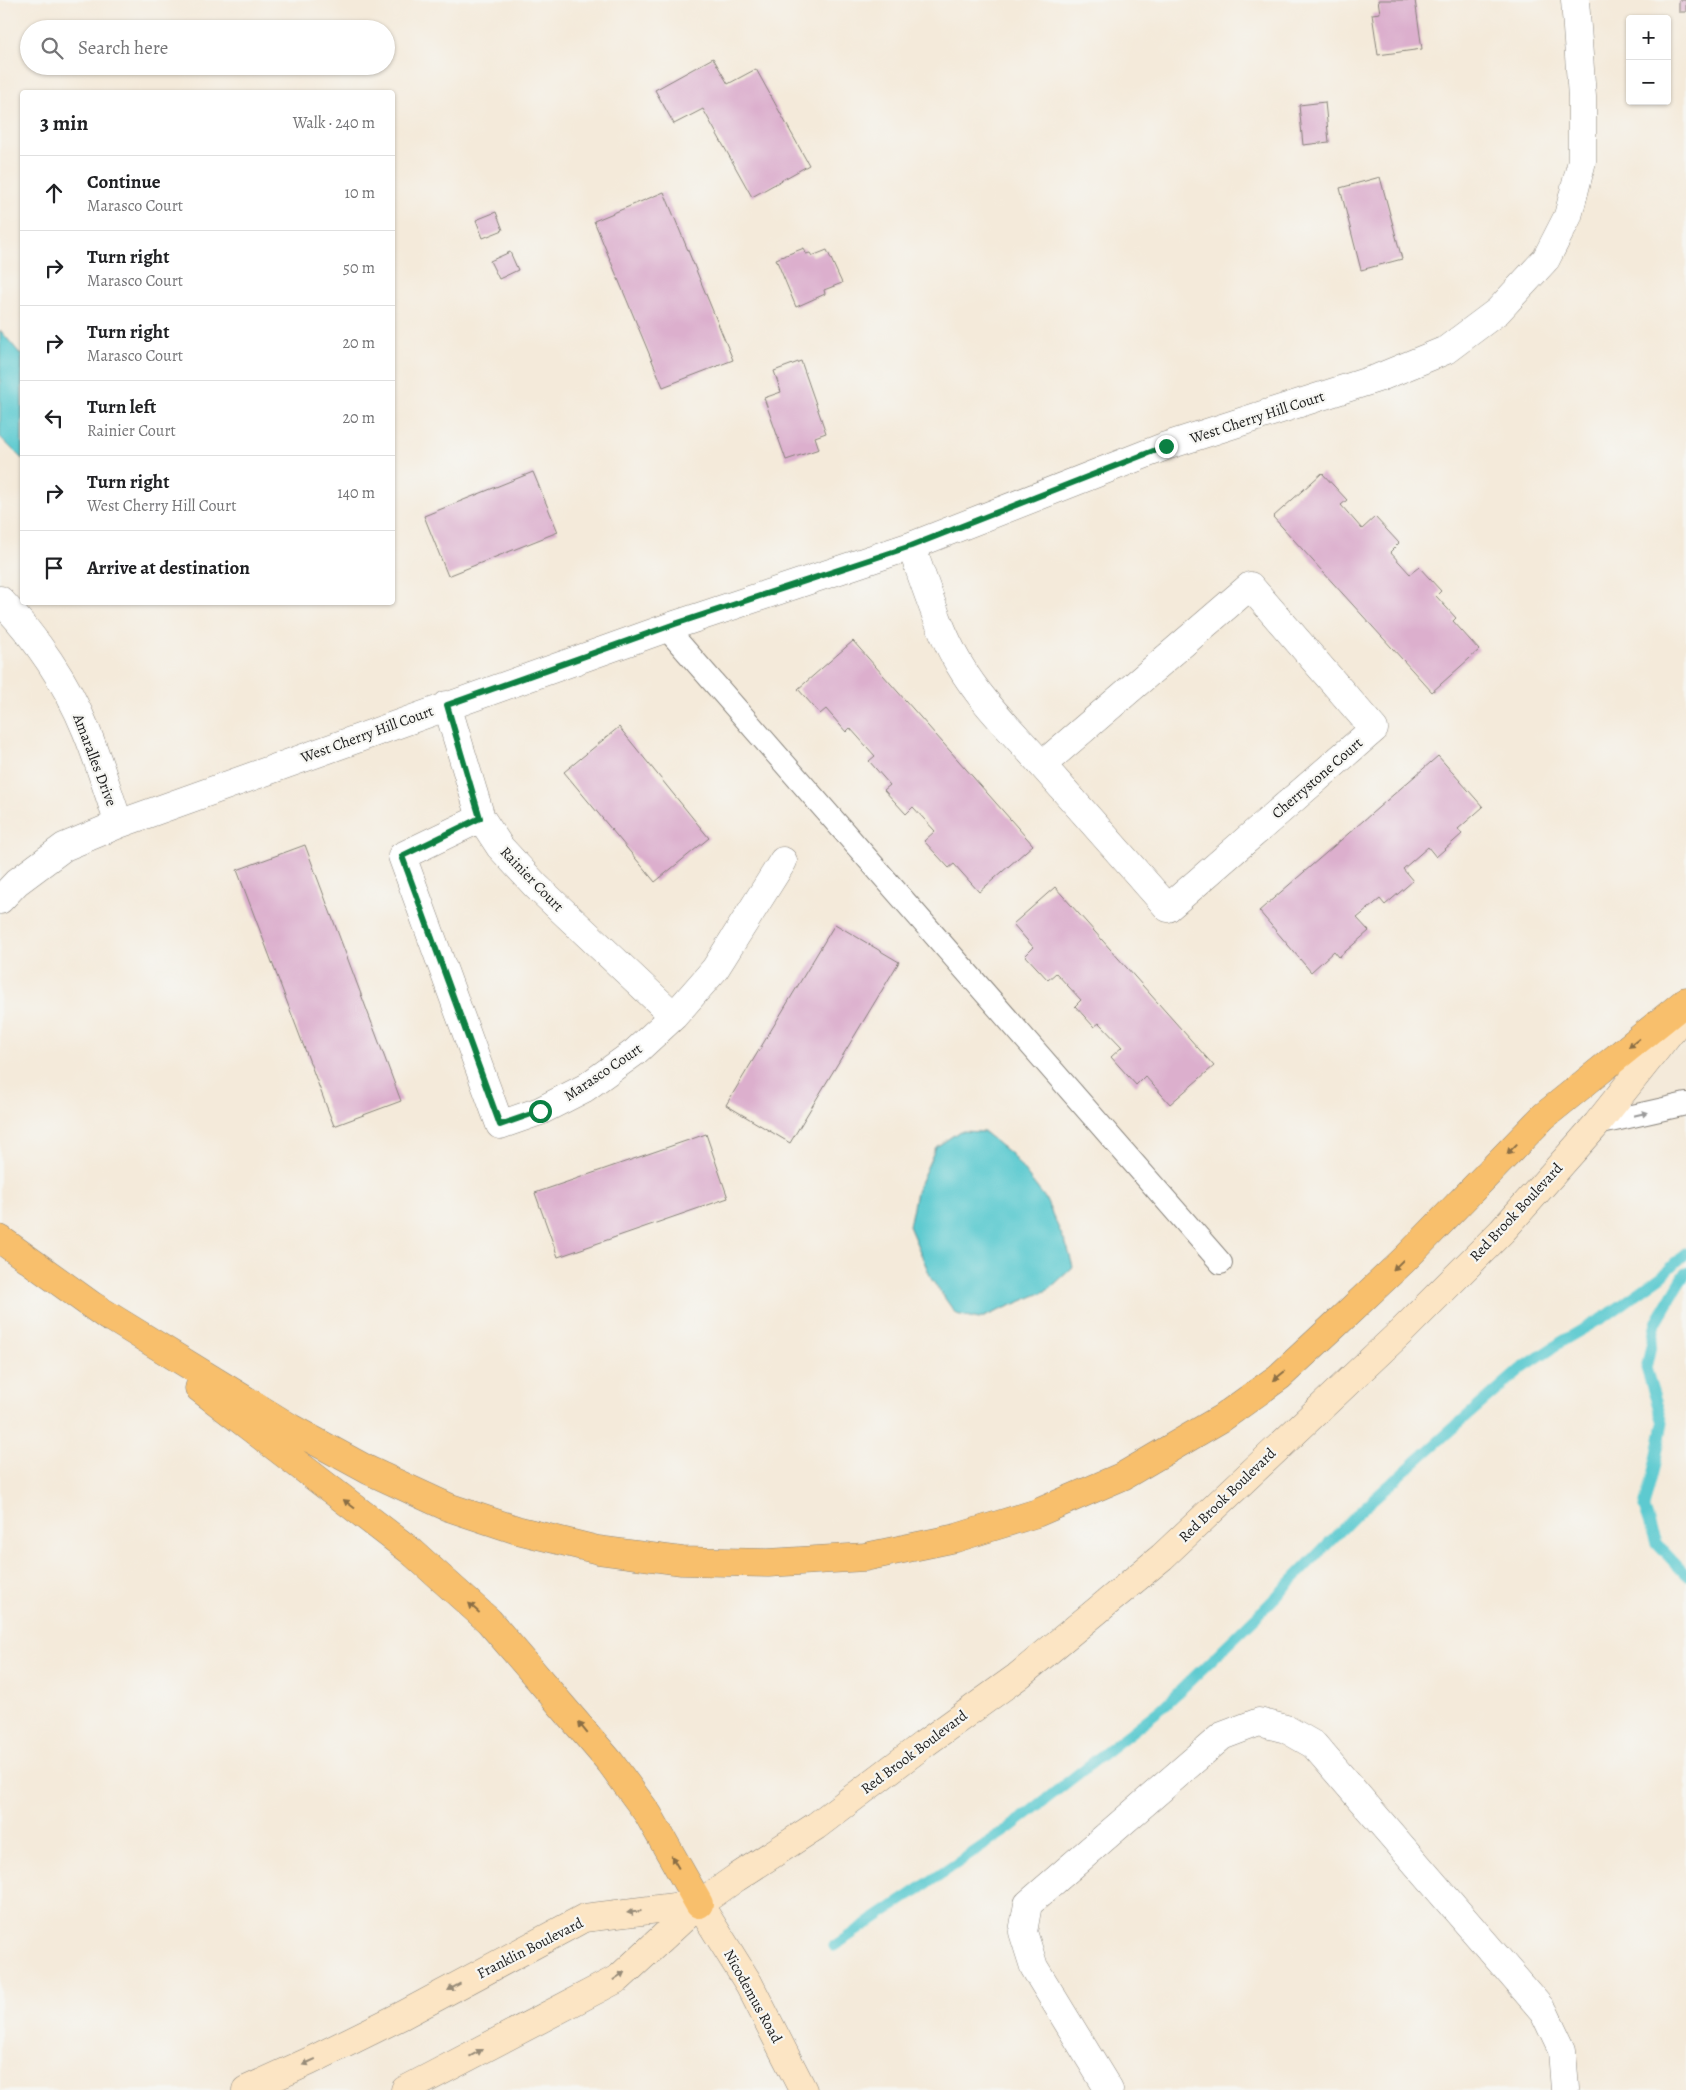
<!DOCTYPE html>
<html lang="en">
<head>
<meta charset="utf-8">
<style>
	:root { --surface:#fff; --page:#f6f6f6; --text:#202124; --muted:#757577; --line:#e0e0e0 }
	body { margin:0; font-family:Alegreya,serif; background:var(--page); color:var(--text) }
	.controls { position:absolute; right:15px; top:15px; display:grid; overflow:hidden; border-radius:5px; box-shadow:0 1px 4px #0004 }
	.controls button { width:45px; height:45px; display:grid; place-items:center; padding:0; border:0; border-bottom:1px solid var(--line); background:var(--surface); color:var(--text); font:25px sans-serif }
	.stop { position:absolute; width:15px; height:15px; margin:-11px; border:4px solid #0b8043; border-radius:50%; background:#fff }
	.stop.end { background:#0b8043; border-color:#fff; box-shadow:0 1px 5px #0008 }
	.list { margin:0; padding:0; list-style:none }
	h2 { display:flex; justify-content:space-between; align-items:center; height:65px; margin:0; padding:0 20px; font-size:21px }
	h2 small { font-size:16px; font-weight:400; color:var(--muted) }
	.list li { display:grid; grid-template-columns:32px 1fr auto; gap:15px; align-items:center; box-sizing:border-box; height:75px; padding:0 20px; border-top:1px solid var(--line) }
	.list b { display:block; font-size:19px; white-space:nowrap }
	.list p { margin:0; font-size:16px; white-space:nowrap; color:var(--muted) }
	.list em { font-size:16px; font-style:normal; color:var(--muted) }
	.icon { flex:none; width:28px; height:28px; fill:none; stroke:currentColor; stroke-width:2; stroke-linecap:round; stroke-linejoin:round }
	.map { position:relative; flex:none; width:1686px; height:2090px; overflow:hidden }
	.search { position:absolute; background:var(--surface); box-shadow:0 1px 4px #0004; left:20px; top:20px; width:375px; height:55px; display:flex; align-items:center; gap:12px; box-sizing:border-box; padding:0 18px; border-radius:28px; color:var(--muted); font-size:19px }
	.panel { position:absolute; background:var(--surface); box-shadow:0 1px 4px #0004; left:20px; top:90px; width:375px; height:515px; border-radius:5px }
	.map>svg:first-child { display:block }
</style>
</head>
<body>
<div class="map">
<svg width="1686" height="2090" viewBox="0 0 1686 2090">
	<rect width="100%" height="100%" fill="#f6f6f2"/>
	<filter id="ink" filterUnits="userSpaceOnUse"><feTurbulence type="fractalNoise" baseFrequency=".02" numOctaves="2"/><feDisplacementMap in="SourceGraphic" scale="10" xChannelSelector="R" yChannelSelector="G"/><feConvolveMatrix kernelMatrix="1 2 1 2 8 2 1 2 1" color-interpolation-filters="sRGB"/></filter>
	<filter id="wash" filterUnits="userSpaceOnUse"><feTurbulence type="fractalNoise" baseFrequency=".0096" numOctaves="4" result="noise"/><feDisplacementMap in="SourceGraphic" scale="20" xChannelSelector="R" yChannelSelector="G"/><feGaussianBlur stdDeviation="1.12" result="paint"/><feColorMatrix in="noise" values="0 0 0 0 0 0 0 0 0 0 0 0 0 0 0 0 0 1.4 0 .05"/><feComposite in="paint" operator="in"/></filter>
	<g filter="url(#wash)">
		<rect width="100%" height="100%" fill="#f4eada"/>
		<path fill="#5dcad0" stroke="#3c7376" d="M0 330 22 356V459L0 437Z
			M960 1131 984 1132 1011 1154 1045 1198 1068 1249 1073 1267 1048 1290 979 1319 956 1314 932 1280 909 1226 916 1192 936 1147Z"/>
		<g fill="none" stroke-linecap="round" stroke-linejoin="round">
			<path stroke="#5dcad0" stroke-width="11" d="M1686 1272 1656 1323 1646 1368 1663 1423 1656 1459 1644 1507 1656 1543 1686 1575
				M834 1946 1008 1829 1162 1708 1262 1611 1360 1511 1451 1430 1522 1368 1561 1342 1609 1314 1662 1276 1686 1253"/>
		</g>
		<g id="blocks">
			<path fill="#dcafcd" d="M1378 0H1415L1422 49 1378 55 1372 14 1380 13Z
				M1679 0H1686V12H1679Z
				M713 58 728 84 756 69 809 165 752 197 703 109 674 124 655 90Z
				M1325 102 1329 142 1303 145 1299 105Z
				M1380 177 1402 259 1361 270 1340 188Z
				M664 192 733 360 663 387 594 221Z
				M496 212 503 230 483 238 476 220Z
				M804 248 806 254 810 253 812 256 827 250 842 283 824 290 825 294 796 307 776 259Z
				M510 252 518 270 499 279 490 261Z
				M801 361 826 433 815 437 819 449 786 460 764 398 781 392 774 371Z
				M533 472 558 532 448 576 424 516Z
				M1322 473 1347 500 1341 505 1362 529 1375 517 1399 543 1390 552 1410 574 1419 567 1441 591 1436 596 1456 618 1453 621 1479 650 1432 692 1273 517Z
				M853 641 1033 845 979 892 954 864 949 868 924 841 935 831 913 807 906 814 884 790 890 785 869 761 875 756 850 728 846 732 826 709 820 714 798 689Z
				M619 727 709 838 655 882 564 772Z
				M1438 756 1483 807 1458 829 1462 834 1436 857 1428 847 1403 869 1413 881 1385 905 1380 899 1357 918 1369 931 1339 957 1334 951 1311 972 1259 911Z
				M305 845 401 1101 334 1126 237 870Z
				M1055 887 1214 1066 1170 1104 1145 1076 1136 1085 1111 1057 1122 1047 1099 1023 1094 1027 1075 1006 1081 1000 1056 973 1048 980 1025 955 1033 947 1013 924Z
				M835 924 899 962 790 1143 726 1105Z
				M706 1134 728 1198 558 1257 535 1193Z"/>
		</g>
	</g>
	<g filter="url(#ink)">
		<use href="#blocks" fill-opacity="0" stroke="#88837b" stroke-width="1"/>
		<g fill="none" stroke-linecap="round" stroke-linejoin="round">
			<defs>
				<path id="lane" d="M666 628 1221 1263
					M1597 1124 1686 1104"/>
				<path id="street" d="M911 546C926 586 938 628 959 664 981 702 1014 733 1042 765L1250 586 1374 729 1168 908 1042 765
					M0 600C36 637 67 683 86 730 99 761 108 793 119 824
					M447 705 481 818 500 847 536 886 674 1016
					M481 818 402 856 500 1125 540 1111 585 1088 635 1052 674 1016 715 969 783 861
					M0 900 17 882 64 847 119 824 675 625 911 546 1166 446 1378 378 1446 350 1498 311 1546 259 1568 216 1582 161V97L1575 0
					M1109 2090 1034 1967 1023 1932 1028 1904 1222 1736 1259 1722 1286 1729 1314 1745 1544 2012 1562 2050 1565 2090"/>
				<path id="secondary" d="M699 1904 749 1984 803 2090
					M246 2090 310 2061 403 2015 584 1918 699 1904
					M405 2090 619 1978 699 1904 736 1878 816 1826 924 1744 1017 1677 1162 1557 1401 1332 1502 1231 1597 1124 1686 1012"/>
				<path id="highway" d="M0 1239 108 1317
					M93 1306 291 1428 368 1470 448 1507 517 1530 598 1550 682 1561 768 1563 865 1557 956 1538 1037 1513 1123 1476 1222 1418 1279 1377 1334 1326 1404 1260 1544 1116 1686 1001
					M199 1388 412 1552 489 1621 610 1762 648 1814 699 1904"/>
			</defs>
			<use href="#lane" stroke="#88837b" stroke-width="24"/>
			<use href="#street" stroke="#88837b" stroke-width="29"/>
			<use href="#secondary" stroke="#88837b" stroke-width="29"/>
			<use href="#highway" stroke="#88837b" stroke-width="29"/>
			<use href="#lane" stroke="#fff" stroke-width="22"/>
			<use href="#street" stroke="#fff" stroke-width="28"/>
			<use href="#secondary" stroke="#fce5c4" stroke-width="28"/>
			<use href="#highway" stroke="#f8bf6c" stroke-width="28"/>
		</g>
		<defs><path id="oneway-solid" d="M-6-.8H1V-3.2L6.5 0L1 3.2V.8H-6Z" transform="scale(1.25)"/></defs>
		<g fill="#8a6e44">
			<use href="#oneway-solid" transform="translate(1634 1043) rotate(141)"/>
			<use href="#oneway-solid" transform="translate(1512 1149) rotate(134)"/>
			<use href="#oneway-solid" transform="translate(1398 1265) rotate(136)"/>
			<use href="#oneway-solid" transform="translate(1279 1376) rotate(140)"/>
			<use href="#oneway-solid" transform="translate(349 1504) rotate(-143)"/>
			<use href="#oneway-solid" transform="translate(474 1608) rotate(-138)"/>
			<use href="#oneway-solid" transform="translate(583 1728) rotate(-129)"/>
			<use href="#oneway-solid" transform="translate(675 1862) rotate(-120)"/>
		</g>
		<use fill="#999" href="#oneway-solid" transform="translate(1641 1114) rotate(-13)"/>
		<g fill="#978b78">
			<use href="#oneway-solid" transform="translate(634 1912) rotate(173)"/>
			<use href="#oneway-solid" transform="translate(619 1976) rotate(-35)"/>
			<use href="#oneway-solid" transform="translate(454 1987) rotate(151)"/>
			<use href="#oneway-solid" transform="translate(476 2053) rotate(-29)"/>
			<use href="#oneway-solid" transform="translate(309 2062) rotate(155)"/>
		</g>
	</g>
	<g fill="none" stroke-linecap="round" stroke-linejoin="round" filter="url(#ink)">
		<path stroke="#0b8043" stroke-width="6" d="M540 1111 500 1125 402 856 480 818 447 705 675 624 911 546 1166 446"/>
	</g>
	<g text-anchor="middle" stroke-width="4.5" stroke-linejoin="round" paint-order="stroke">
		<g font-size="15" fill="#1c1c1c" stroke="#f6f6f2">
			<text transform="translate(1257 417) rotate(-18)" y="5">West Cherry Hill Court</text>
			<text transform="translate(367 734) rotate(-20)" y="5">West Cherry Hill Court</text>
			<text transform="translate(95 760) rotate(69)" y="5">Amaralles Drive</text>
			<text transform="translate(1317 778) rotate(-41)" y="5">Cherrystone Court</text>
			<text transform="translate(532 879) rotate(46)" y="5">Rainier Court</text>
			<text transform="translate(603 1072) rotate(-34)" y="5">Marasco Court</text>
			<text transform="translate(1516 1212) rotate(-47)" y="5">Red Brook Boulevard</text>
			<text transform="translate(1227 1495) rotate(-44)" y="5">Red Brook Boulevard</text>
			<text transform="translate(914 1752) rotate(-37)" y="5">Red Brook Boulevard</text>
			<text transform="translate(530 1948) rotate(-27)" y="5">Franklin Boulevard</text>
			<text transform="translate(753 1996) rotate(61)" y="5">Nicodemus Road</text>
		</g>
	</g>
</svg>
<div class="controls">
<button>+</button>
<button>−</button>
</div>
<div class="stop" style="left:540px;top:1111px"></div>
<div class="stop end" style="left:1166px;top:446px"></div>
<div class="search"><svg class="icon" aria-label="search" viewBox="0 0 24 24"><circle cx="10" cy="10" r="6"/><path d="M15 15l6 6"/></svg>Search here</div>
<section class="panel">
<h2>3 min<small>Walk · 240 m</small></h2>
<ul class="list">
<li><svg class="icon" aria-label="ahead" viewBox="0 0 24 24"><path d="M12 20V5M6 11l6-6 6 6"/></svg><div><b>Continue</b><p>Marasco Court</p></div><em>10 m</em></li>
<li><svg class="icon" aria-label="right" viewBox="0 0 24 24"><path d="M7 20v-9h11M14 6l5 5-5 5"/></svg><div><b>Turn right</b><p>Marasco Court</p></div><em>50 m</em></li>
<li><svg class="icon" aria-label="right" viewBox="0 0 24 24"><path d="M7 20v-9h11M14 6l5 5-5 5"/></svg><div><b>Turn right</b><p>Marasco Court</p></div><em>20 m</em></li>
<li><svg class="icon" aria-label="left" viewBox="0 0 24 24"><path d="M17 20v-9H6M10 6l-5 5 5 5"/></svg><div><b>Turn left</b><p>Rainier Court</p></div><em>20 m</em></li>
<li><svg class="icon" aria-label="right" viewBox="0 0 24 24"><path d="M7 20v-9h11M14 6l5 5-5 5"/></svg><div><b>Turn right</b><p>West Cherry Hill Court</p></div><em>140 m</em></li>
<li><svg class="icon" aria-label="arrive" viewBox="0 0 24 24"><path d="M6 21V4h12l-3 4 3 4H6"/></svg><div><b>Arrive at destination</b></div></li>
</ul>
</section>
</div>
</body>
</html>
